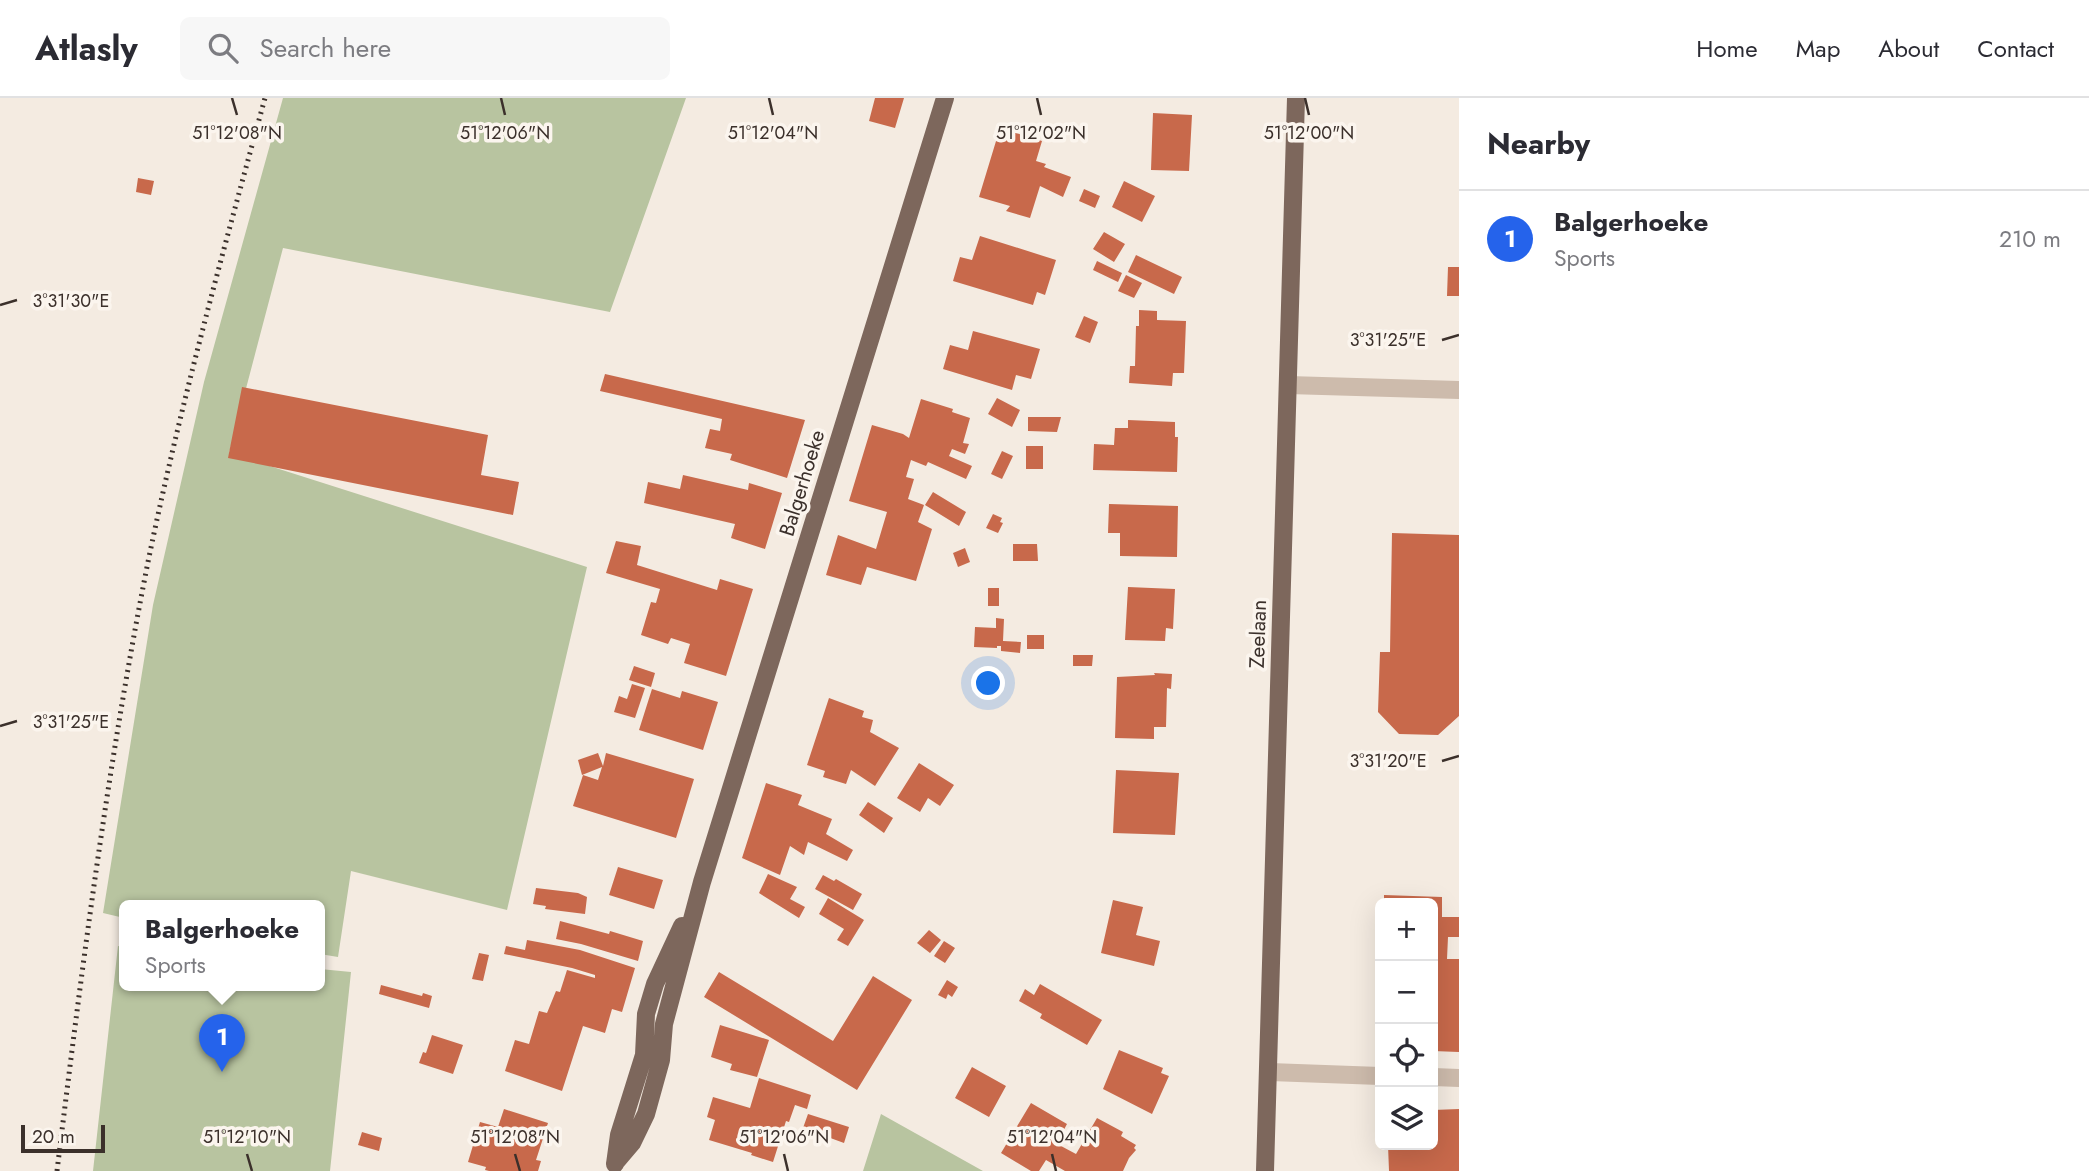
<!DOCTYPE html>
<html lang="en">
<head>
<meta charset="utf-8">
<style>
	:root { --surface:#fff; --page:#f7f7f7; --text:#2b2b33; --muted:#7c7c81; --line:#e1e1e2; --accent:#2563eb }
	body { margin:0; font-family:Jost,sans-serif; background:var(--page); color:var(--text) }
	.controls { position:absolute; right:21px; bottom:21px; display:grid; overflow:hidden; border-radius:10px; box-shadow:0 7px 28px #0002 }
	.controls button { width:63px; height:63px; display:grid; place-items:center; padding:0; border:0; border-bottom:2px solid var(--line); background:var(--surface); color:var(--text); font:35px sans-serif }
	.scale { position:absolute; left:21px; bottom:18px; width:84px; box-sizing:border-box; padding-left:7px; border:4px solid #3b302b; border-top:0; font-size:19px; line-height:24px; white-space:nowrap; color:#3b302b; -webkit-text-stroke:5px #fbf5ee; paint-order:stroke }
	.you { position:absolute; left:989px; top:586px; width:24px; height:24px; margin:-18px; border:5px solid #fff; border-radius:50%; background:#1a73e8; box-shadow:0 0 0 10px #1a73e833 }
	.badge { display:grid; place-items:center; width:46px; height:46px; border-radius:50%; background:var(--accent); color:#fff; font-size:23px; font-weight:700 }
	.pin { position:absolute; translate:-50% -58px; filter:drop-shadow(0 2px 4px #0008) }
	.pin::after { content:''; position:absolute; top:37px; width:24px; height:21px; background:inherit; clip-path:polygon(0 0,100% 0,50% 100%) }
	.popup { position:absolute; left:119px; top:802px; width:206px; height:91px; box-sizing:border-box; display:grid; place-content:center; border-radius:10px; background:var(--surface); filter:drop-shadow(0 2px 5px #0005); font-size:23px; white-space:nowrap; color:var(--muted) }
	.popup b { font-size:26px; color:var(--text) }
	.popup::after { content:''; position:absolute; left:50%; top:100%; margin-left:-14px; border:14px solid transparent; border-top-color:var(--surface) }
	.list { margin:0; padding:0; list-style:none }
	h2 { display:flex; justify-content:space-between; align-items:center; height:91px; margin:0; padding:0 28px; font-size:30px }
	h2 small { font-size:23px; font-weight:400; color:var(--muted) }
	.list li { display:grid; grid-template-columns:46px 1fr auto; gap:21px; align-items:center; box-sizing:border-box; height:98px; padding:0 28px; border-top:2px solid var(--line) }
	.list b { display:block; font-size:26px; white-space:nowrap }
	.list p { margin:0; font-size:23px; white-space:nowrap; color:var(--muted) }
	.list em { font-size:23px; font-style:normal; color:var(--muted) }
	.icon { flex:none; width:38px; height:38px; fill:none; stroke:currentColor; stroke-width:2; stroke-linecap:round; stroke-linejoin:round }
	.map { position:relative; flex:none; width:1459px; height:1073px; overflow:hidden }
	header { display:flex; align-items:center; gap:42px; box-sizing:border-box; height:98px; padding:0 35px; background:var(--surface); border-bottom:2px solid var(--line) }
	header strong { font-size:33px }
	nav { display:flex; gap:38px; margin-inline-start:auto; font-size:24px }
	.search { width:490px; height:63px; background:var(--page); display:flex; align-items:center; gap:18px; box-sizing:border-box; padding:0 24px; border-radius:10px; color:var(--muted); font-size:26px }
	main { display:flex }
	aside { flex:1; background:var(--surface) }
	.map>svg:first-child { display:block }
</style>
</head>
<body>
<header>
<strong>Atlasly</strong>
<div class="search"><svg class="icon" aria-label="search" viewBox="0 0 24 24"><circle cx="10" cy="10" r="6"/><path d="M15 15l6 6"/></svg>Search here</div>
<nav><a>Home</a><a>Map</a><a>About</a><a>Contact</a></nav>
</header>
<main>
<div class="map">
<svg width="1459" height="1073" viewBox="0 0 1459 1073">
	<rect width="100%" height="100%" fill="#f4ebe1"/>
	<path fill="#b8c4a0" d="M283 0H686L610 214 283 150 229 355 587 469 507 812 351 773 338 859 320 856V808H124V820L103 815 153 507 204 284Z
		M118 848 124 849V888H320V871L351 874 330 1073H93Z
		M881 1016 983 1073H863Z"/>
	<path fill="#c8694b" d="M875 0H904L895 30 869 23Z
		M1153 15 1192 17 1189 73 1151 72Z
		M1000 30 1042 43 1036 63 1046 66 1044 69 1071 79 1063 99 1040 88 1030 120 1006 113 1010 108 979 99Z
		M138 80 154 83 151 97 136 94Z
		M1124 83 1155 98 1142 124 1112 109Z
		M1084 91 1100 98 1095 110 1079 103Z
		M1104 134 1125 146 1114 164 1093 151Z
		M980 138 1056 162 1045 197 1037 194 1033 207 953 183 960 159 972 162Z
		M1136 157 1182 179 1174 196 1128 174Z
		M1097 163 1122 175 1118 184 1093 172Z
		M1448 169H1459V198H1447Z
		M1126 177 1142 185 1134 200 1118 193Z
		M1139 212 1157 213V222L1186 223 1184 275H1173L1172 288 1129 285 1130 268H1135L1136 228H1139Z
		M1084 218 1098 224 1090 245 1075 239Z
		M973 233 1040 251 1031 281 1016 277 1012 292 943 271 950 247 968 252Z
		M605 276 805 322 787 380 730 362 732 356 705 350 710 331 720 333 722 321 600 293Z
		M242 289 488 337 481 377 519 384 513 417 228 360Z
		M997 300 1020 312 1012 329 988 316Z
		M921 301 953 311 952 314 970 320 963 345 969 346 965 356 952 351 949 358 972 368 966 381 928 364 926 368 911 362 906 379 914 381 908 401 924 407 918 424 932 431 916 483 867 469 861 487 826 477 838 437 876 451 887 414 849 403 872 327 903 336 909 340Z
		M1028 319H1061L1057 334 1028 333Z
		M1128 322 1175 324V339H1178L1177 374 1093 372 1094 346 1114 347 1115 330H1128Z
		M1026 348H1043V371H1026Z
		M1002 353 1013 358 1002 381 991 376Z
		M683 377 748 392 749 385 782 395 765 451 731 440 735 426 644 405 648 384 680 391Z
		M933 394 966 414 959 428 925 407Z
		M1109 406 1178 408 1177 459 1120 458V435H1108Z
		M993 416 1002 420 1000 424 1003 425 998 435 986 430Z
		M1392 435 1459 437V618L1438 637 1399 636 1378 614 1380 554H1390Z
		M616 443 641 448 637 467 717 492 720 481 753 491 726 578 684 565 690 546 671 540 668 546 641 537 651 504 656 505 660 491 606 475Z
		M1013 446H1037L1038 463H1013Z
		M965 450 970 464 958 469 953 455Z
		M1128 489 1175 491 1173 531 1166 530 1165 543 1125 542Z
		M988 490H999V508H988Z
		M996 520 1004 521 1003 543 1021 544 1020 555 1001 553V548H997V550L974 549 975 529 996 530Z
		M1027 537H1044V551H1027Z
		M1073 557H1093L1092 568H1073Z
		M634 568 655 575 651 589 629 582Z
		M1154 575 1172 576 1171 591 1167 590 1166 629H1154V641L1115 640 1117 579 1155 577Z
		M632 586 645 590 635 620 614 614 619 598 627 601Z
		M652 591 680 600 682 593 718 604 703 652 639 632Z
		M829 600 864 613 862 619 873 622 870 634 899 650 875 688 851 672 846 686 823 679 825 673 807 667Z
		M598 655 603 668 606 655 694 681 676 740 573 708 583 677 598 682 602 669 582 677 578 662Z
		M919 665 954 687 940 708 928 700 920 714 897 700Z
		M1116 672 1179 675 1175 737 1113 735Z
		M766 685 802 697 798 707 832 721 826 736 853 752 847 763 808 744 804 757 790 748 780 777 742 760Z
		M868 704 893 720 884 735 859 717Z
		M618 769 663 782 654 811 609 797Z
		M768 776 797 789 790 801 805 809 799 820 759 795Z
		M823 777 834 783 836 781 862 796 853 812 815 791Z
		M536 790 578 795 587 799 585 816 545 811 546 808 533 806Z
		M1384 797 1442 799V819H1459V839H1448L1447 861H1459V954L1433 953V805H1384Z
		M828 800 864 822 848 848 837 842 844 831 819 816Z
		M1113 802 1143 809 1136 837 1160 843 1154 868 1101 855Z
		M560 823 609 836 610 833 643 843 638 863 581 846 556 841Z
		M929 832 941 842 930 855 917 845Z
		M527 842 580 852 635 870 622 914 612 911 605 935 583 928 562 993 505 973 515 942 529 946 539 913 547 915 556 893 560 894 567 872 595 880V877L572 870 504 856 506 848 525 852Z
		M944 843 955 850 945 865 934 858Z
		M479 855 489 857 483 883 472 881Z
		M719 874 833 943 873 878 912 902 857 992 704 899Z
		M947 882 958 889 952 899 948 896 946 901 938 897Z
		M1040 886 1102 922 1087 947 1040 920 1042 916 1019 903 1025 891 1034 897Z
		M381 887 422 898 423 895 432 898 429 910 379 896Z
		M720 927 769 942 757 979 730 972 732 966 711 959Z
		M432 937 463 947 453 976 419 965 423 954 426 955Z
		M1119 952 1163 970 1161 975 1169 978 1152 1016 1103 991Z
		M972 969 1006 988 989 1019 955 1000Z
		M759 980 811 997 807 1011 795 1007 789 1024 786 1023 773 1064 751 1057 752 1055 709 1042 715 1022 707 1019 713 999 750 1010Z
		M1031 1005 1067 1026 1059 1041 1064 1044 1061 1048 1076 1056 1097 1020 1123 1034 1121 1038 1136 1047 1134 1050 1136 1052 1129 1060 1123 1073H1065L1046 1062 1039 1073H1031L1001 1055Z
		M504 1011 548 1025 536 1062 541 1063 538 1073H489L485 1072 486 1069 468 1064 480 1024 498 1029Z
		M1459 1011V1073H1389L1388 1047H1433V1012Z
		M808 1016 849 1029 844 1045 803 1030Z
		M362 1034 382 1040 379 1053 358 1047Z"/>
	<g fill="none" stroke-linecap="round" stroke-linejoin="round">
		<path stroke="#cdbbac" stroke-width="18" d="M1288 287 1459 292
			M1268 974 1380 978
			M1433 979 1459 980"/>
		<path stroke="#7d675c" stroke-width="18" d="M615 1065 632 1045 646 1016 661 962 664 926 702 784 945 0
			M615 1066 619 1037 644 957 646 916 655 886 682 828
			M1265 1073 1296 0"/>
		<path stroke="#3b302b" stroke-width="5" stroke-dasharray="2 5" stroke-linecap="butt" d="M57 1073C82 869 108 665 148 464 180 308 223 154 265 0"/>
	</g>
	<path fill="none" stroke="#3b302b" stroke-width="2.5" d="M232 0 237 17M501 0 505 17M769 0 773 17M1037 0 1041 17M1305 0 1309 17M0 207 17 202M1442 242 1459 237M0 628 17 623M1442 663 1459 658M247 1056 252 1073M515 1056 520 1073M784 1056 788 1073M1052 1056 1056 1073"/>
	<g text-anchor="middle" stroke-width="7" stroke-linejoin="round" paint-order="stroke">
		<g font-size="21" fill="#3b302b" stroke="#fbf5ee">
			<text transform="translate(802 385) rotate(-73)" y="7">Balgerhoeke</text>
			<text transform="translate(1258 536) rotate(-88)" y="7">Zeelaan</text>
		</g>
	</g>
	<g font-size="18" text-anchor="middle" fill="#3b302b" stroke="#fbf5ee" stroke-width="7" stroke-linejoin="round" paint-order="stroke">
		<text x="1309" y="41">51°12'00"N</text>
		<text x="237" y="41">51°12'08"N</text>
		<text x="505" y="41">51°12'06"N</text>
		<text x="773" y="41">51°12'04"N</text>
		<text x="1041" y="41">51°12'02"N</text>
		<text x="71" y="209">3°31'30"E</text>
		<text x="1388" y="248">3°31'25"E</text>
		<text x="71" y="630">3°31'25"E</text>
		<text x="1388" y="669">3°31'20"E</text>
		<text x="247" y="1045">51°12'10"N</text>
		<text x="515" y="1045">51°12'08"N</text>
		<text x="784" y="1045">51°12'06"N</text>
		<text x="1052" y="1045">51°12'04"N</text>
	</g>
</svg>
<div class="controls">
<button>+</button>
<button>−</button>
<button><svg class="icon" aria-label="locate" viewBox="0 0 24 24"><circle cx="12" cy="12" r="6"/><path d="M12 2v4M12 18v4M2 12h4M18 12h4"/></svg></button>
<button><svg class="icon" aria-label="layers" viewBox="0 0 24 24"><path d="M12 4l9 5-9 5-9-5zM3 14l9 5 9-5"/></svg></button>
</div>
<div class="scale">20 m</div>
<div class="you"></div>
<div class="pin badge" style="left:222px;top:974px">1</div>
<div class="popup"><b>Balgerhoeke</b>Sports</div>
</div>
<aside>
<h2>Nearby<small></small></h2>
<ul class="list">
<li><span class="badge">1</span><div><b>Balgerhoeke</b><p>Sports</p></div><em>210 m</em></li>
</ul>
</aside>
</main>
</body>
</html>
